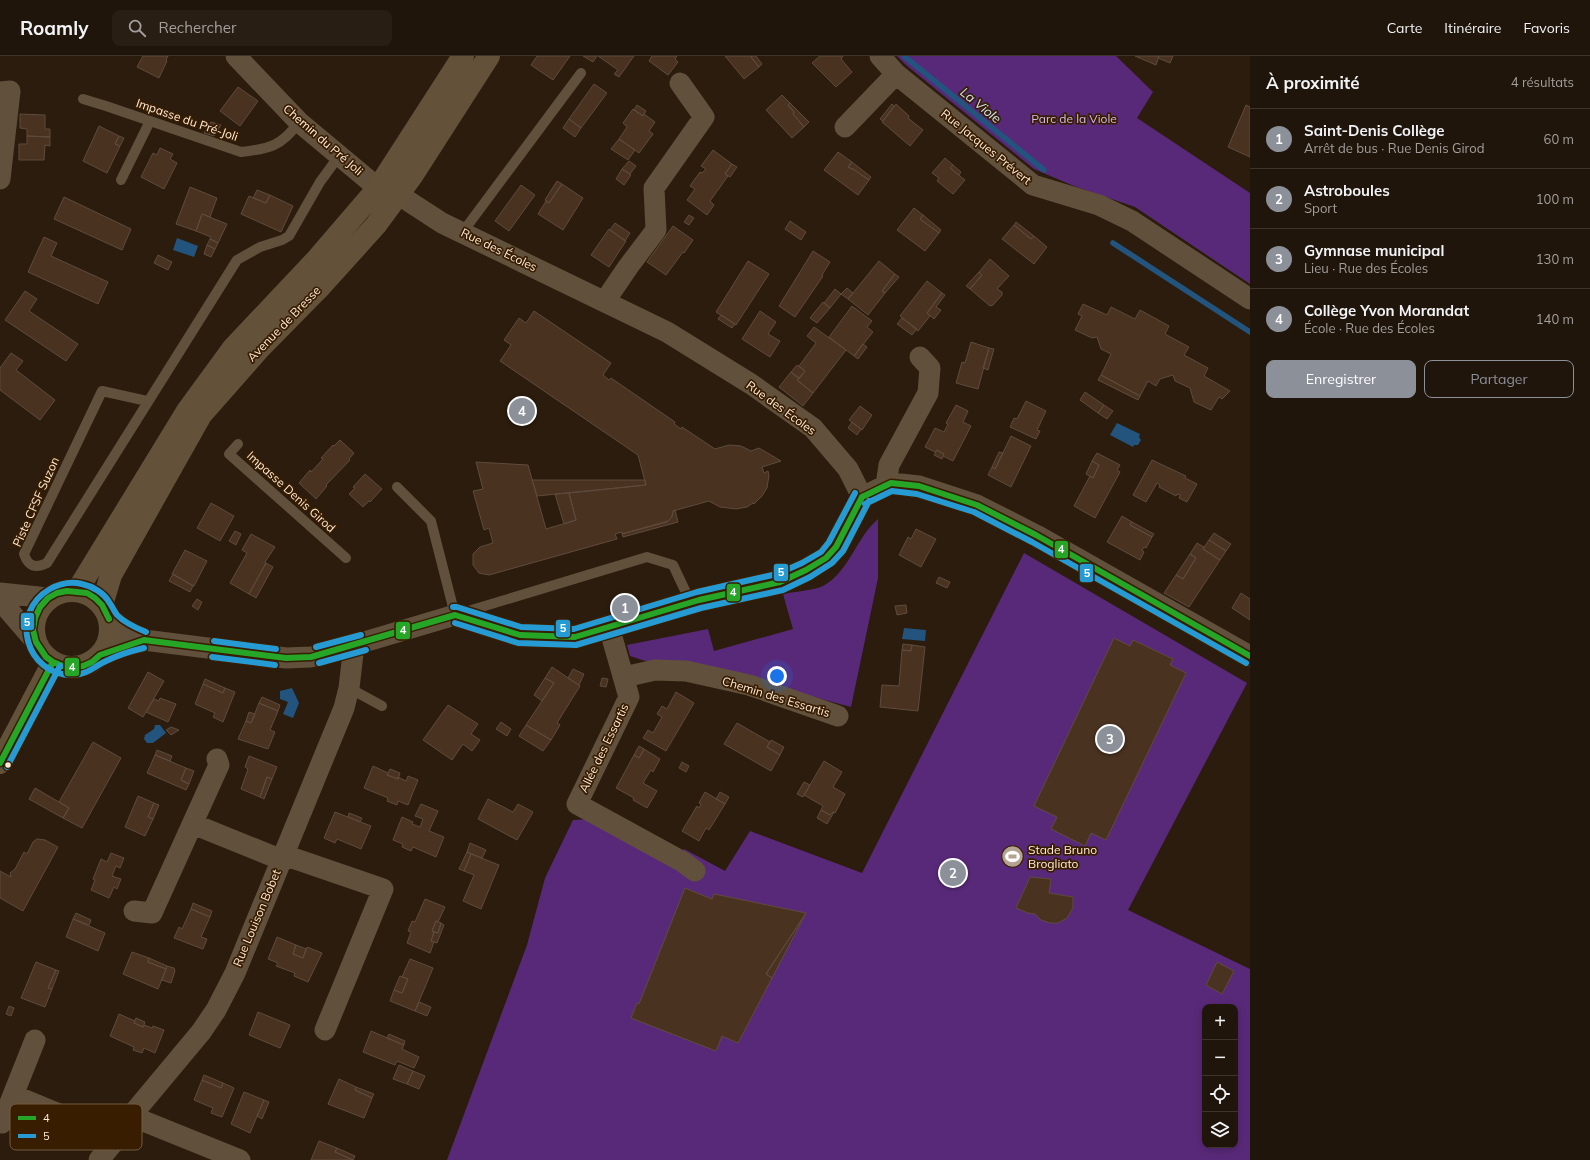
<!DOCTYPE html>
<html lang="fr">
<head>
<meta charset="utf-8">
<style>
	:root { --surface:#20150a; --page:#281e13; --text:#f1f3f6; --muted:#a29f9c; --line:#3d342b; --accent:#8c9099 }
	body { margin:0; font-family:Mulish,sans-serif; background:var(--page); color:var(--text) }
	.controls { position:absolute; right:12px; bottom:12px; display:grid; overflow:hidden; border-radius:8px; box-shadow:0 2px 10px #0003 }
	.controls button { width:36px; height:36px; display:grid; place-items:center; padding:0; border:0; border-bottom:1px solid var(--line); background:var(--surface); color:var(--text); font:20px sans-serif }
	.you { position:absolute; left:777px; top:620px; width:14px; height:14px; margin:-10px; border:3px solid #fff; border-radius:50%; background:#1a73e8; box-shadow:0 0 0 6px #1a73e833 }
	.badge { display:grid; place-items:center; width:26px; height:26px; border-radius:50%; background:var(--accent); color:#fff; font-size:13px; font-weight:700 }
	.pin { position:absolute; translate:-50% -50%; border:2px solid #fff; box-shadow:0 1px 4px #0006 }
	.list { margin:0; padding:0; list-style:none }
	h2 { display:flex; justify-content:space-between; align-items:center; height:52px; margin:0; padding:0 16px; font-size:17px }
	h2 small { font-size:13px; font-weight:400; color:var(--muted) }
	.list li { display:grid; grid-template-columns:26px 1fr auto; gap:12px; align-items:center; box-sizing:border-box; height:60px; padding:0 16px; border-top:1px solid var(--line) }
	.list b { display:block; font-size:15px; white-space:nowrap }
	.list p { margin:0; font-size:13px; white-space:nowrap; color:var(--muted) }
	.list em { font-size:13px; font-style:normal; color:var(--muted) }
	.actions { display:flex; gap:8px; padding:12px 16px }
	.actions a { flex:1; padding:9px 0; border:1px solid var(--accent); border-radius:8px; text-align:center; font-size:14px; color:var(--accent) }
	.actions .main { background:var(--accent); color:#fff }
	.icon { flex:none; width:22px; height:22px; fill:none; stroke:currentColor; stroke-width:2; stroke-linecap:round; stroke-linejoin:round }
	.map { position:relative; flex:none; width:1250px; height:1104px; overflow:hidden }
	header { display:flex; align-items:center; gap:24px; box-sizing:border-box; height:56px; padding:0 20px; background:var(--surface); border-bottom:1px solid var(--line) }
	header strong { font-size:19px }
	nav { display:flex; gap:22px; margin-inline-start:auto; font-size:14px }
	.search { width:280px; height:36px; background:var(--page); display:flex; align-items:center; gap:10px; box-sizing:border-box; padding:0 14px; border-radius:8px; color:var(--muted); font-size:15px }
	main { display:flex }
	aside { flex:1; background:var(--surface) }
	.map>svg:first-child { display:block }
</style>
</head>
<body>
<header>
<strong>Roamly</strong>
<div class="search"><svg class="icon" aria-label="search" viewBox="0 0 24 24"><circle cx="10" cy="10" r="6"/><path d="M15 15l6 6"/></svg>Rechercher</div>
<nav><a>Carte</a><a>Itinéraire</a><a>Favoris</a></nav>
</header>
<main>
<div class="map">
<svg width="1250" height="1104" viewBox="0 0 1250 1104">
	<rect width="100%" height="100%" fill="#2b1c0d"/>
	<path fill="#592979" fill-rule="evenodd" d="M897 0H1116L1153 36 1137 62 1250 137V228L1135 151 1074 130 1034 113 906 9Z
		M878 463V522L851 651 720 616 655 608 630 600 627 589 708 573 714 595 793 573 783 538C793 536 815 534 823 530 850 515 855 483 878 463Z
		M1024 497 1247 627 1128 854 1250 913V1104H447L527 889 545 822 573 764 591 763 676 809 684 793 725 815 750 775 862 817ZM1205 951H1235V1089H1205Z"/>
	<path fill="#22547d" d="M177 182 198 190 194 201 173 194Z
		M1117 367 1140 378 1139 381 1141 384 1138 389H1134L1133 391 1110 379Z
		M904 572 926 574 925 585 902 583Z
		M292 632 299 647 293 662 283 658 288 646 280 643V635Z
		M155 669H160L166 677 153 687H147L144 683 145 679 154 673Z"/>
	<g fill="none" stroke-linecap="round" stroke-linejoin="round">
		<path stroke="#22547d" stroke-width="5.5" d="M904 0 1044 114
			M1113 187 1250 276"/>
	</g>
	<path fill="#493220" stroke="#5f4b3d" d="M143 0H168L166 4 167 5 159 22 137 11Z
		M537 0H570L553 24 531 9Z
		M583 0H597L593 6Z
		M598 0H634L619 21 614 18 618 14Z
		M652 0H677L675 3 678 6 668 19 649 5Z
		M725 0H752L751 1 759 11 744 23Z
		M752 0H756L762 8 759 11 751 1Z
		M820 0H843L841 3 852 16 836 31 812 7Z
		M1135 0H1159L1156 9Z
		M1159 0H1173L1170 7 1158 2Z
		M594 28 607 37 581 72 569 63Z
		M238 31 258 45 240 70 220 55Z
		M782 39 790 47 788 49 794 56 793 58 804 71 792 82 766 54Z
		M790 47 809 66 804 71 793 58 794 56 788 49Z
		M892 48 894 50 883 65 880 63Z
		M896 48 909 60 908 62 923 74 910 90 882 66Z
		M637 49 646 55 643 60 634 54Z
		M1246 49 1250 51V101L1228 91Z
		M633 53 643 60 644 58 655 66 649 75 653 78 639 97 619 83 627 71 623 67Z
		M20 58 45 59V73H50V81L27 80V73L20 72Z
		M569 63 581 72 575 81 563 72Z
		M211 66 221 69 214 80 204 77Z
		M99 70 119 80 115 88 120 90 107 117 83 105Z
		M27 80 50 81V90L45 89 44 104H19V88H27Z
		M119 80 124 82 120 90 115 88Z
		M619 83 635 94 628 104 611 93Z
		M160 92 173 98 170 103 177 107 164 133 141 121 153 97 157 99Z
		M713 94 732 108 725 118 728 120 710 145 714 149 707 159 687 144 695 133 690 130 700 116 702 117 706 113 701 110Z
		M838 96 852 106 848 111 852 113H853L869 124 858 139 824 114Z
		M945 102 953 109 950 112 965 124 953 138 937 125 939 122 932 117Z
		M629 105 636 110 630 118 622 113Z
		M852 106 871 121 869 124 853 113H852L848 111Z
		M732 108 737 111 730 121 725 118Z
		M953 109 961 116 959 119 950 112Z
		M622 113 631 119 624 129 616 123Z
		M557 125 562 128 549 147 545 144Z
		M562 128 583 142 563 174 538 158 546 145 549 147Z
		M521 129 535 139 509 175 495 165Z
		M190 131 217 142 210 161 202 158 196 175 176 168Z
		M257 134 270 139 266 147 253 142Z
		M270 139 293 150 281 176 241 158 249 140 266 147Z
		M64 141 131 173 122 194 54 163Z
		M914 152 923 159 920 163 939 177 925 195 897 174Z
		M202 158 227 168 218 187 210 183 211 181 196 175Z
		M689 159 694 162 689 169 684 166Z
		M923 159 941 174 939 177 920 163Z
		M790 165 806 176 801 184 785 173Z
		M1016 166 1034 180 1031 183 1014 169Z
		M615 167 630 177 625 185 610 174Z
		M1014 169 1031 183 1034 180 1047 191 1034 208 1002 183Z
		M673 170 693 184 684 197 683 196 666 219 647 206Z
		M609 173 626 185 609 211 591 199Z
		M44 181 57 187 51 200 108 226 98 248 28 216Z
		M210 183 218 187 215 193 207 189Z
		M207 189 215 193 211 201 204 198Z
		M813 195 830 206 822 219 823 220 795 261 779 250Z
		M158 199 172 206 168 214 154 207Z
		M990 203 1009 220 997 233 1002 236V239L993 249 990 250 970 233 982 219 979 216Z
		M748 205 769 218 736 269 716 256Z
		M879 205 895 218 882 235 885 237 868 259 848 243Z
		M979 216 982 219 970 233 966 230Z
		M895 218 899 221 885 237 882 235Z
		M927 225 942 237 927 257 930 260 918 275 900 260Z
		M847 232 853 237 848 243 841 238Z
		M835 233 841 238 830 252 824 247Z
		M25 235 37 243 29 255 78 288 66 305 5 264Z
		M942 237 945 239 936 251 941 254 934 263 927 257Z
		M823 246 830 252 817 267 810 262Z
		M1083 248 1107 259 1111 251 1135 263 1140 254 1169 270 1165 278 1189 291 1184 299 1208 312 1204 320 1230 335 1222 343 1219 341 1211 354 1194 346 1190 332 1175 325 1173 319 1160 323 1156 330 1148 325 1140 340 1101 319 1111 298 1101 293 1097 281 1092 282 1075 274 1082 260 1078 258Z
		M852 250 872 265 867 271 873 276 854 300 829 281Z
		M534 255 611 307 603 319 609 324 611 322 675 366 674 368 681 373 682 371 715 393 729 389 741 390 751 395 759 392 781 405 762 411 764 417 768 415 769 419 767 432 762 440 754 448 753 447 747 451 736 453 720 451 709 445 673 455 672 461 667 466 622 478V476L615 478 617 483 489 519 479 517 473 509V498L480 491 493 487 489 472 484 474 473 435 483 433 476 406 528 409 546 473 576 464 569 437 646 429 638 399 500 305 511 289 504 284 519 262 526 267Z
		M760 255 776 266 768 278 780 285 770 301 742 283Z
		M721 259 735 268 732 272 718 263Z
		M902 262 917 273 912 279 897 268Z
		M814 271 846 294 813 337 797 324 805 315 799 310 816 287 807 280Z
		M971 286 989 292 978 333 956 327 962 306 965 307Z
		M863 288 867 291 858 303 854 300Z
		M989 292 994 293 988 314 983 312Z
		M11 297 23 305 16 314 55 344 40 364 0 334V312Z
		M797 309 805 315 799 323 791 316Z
		M791 316 799 322 797 324 813 337 803 350 779 331Z
		M1101 319 1140 340 1138 344 1098 324Z
		M1085 336 1104 349 1098 357 1080 344Z
		M1026 345 1046 355 1037 374 1040 375 1036 383 1010 371 1014 362 1017 363Z
		M956 349 968 355 963 366 971 370 953 405 943 400 944 398 937 394 935 396 925 391 935 372 944 376 948 368 946 367Z
		M1104 349 1113 355 1107 363 1098 357Z
		M860 350 872 359 862 374 849 364Z
		M852 366 861 373 857 379 848 372Z
		M1011 380 1031 390 1011 431 988 419 992 411 995 413Z
		M340 384 354 397 349 403 350 404 326 429 327 430 316 443 299 427 310 414 311 416 323 403 321 402 333 389 334 390Z
		M937 394 944 398 942 403 934 399Z
		M999 396 1003 397 995 413 992 411Z
		M1097 397 1120 409 1117 414 1120 416 1095 462 1074 450 1090 420 1093 422 1099 409 1092 405Z
		M1152 404 1186 420 1185 422 1197 428 1187 446 1179 442 1180 439 1177 438 1176 440 1159 431 1160 429 1157 427 1146 446 1133 439Z
		M1092 405 1099 409 1093 422 1086 418Z
		M365 418 382 433 370 446 369 445 363 451 349 438 355 432 353 431Z
		M532 424H645L646 429 537 440Z
		M569 437 576 464 564 468 555 438Z
		M211 447 234 460 220 485 197 472Z
		M675 454 678 466 623 481 622 478 668 465 672 461 673 455Z
		M1122 460 1132 466 1130 469 1152 481 1146 492 1144 491 1142 494 1144 496 1140 504 1107 486Z
		M1132 466 1154 478 1152 481 1130 469Z
		M916 473 936 483 921 511 899 499 908 481 911 483Z
		M235 475 241 478 236 489 229 485Z
		M1214 477 1231 488 1226 495 1209 484Z
		M251 478 275 491 265 506 266 507 249 538 230 527 247 497 242 494Z
		M1209 484 1226 495 1220 504 1203 493Z
		M1197 487 1204 491 1203 493 1220 504 1189 551 1164 537 1176 519 1183 523 1196 502 1190 498Z
		M185 494 207 505 194 530 172 518Z
		M1190 498 1196 502 1183 523 1176 519Z
		M266 507 273 511 256 542 249 538Z
		M173 518 193 530 190 536 169 525Z
		M939 521 950 526 947 532 936 527Z
		M1241 537 1250 543V564L1232 552Z
		M197 543 202 546 198 554 192 550Z
		M906 549 907 557 897 559 895 550Z
		M1114 582 1130 590 1133 584 1173 603 1170 609 1186 617 1106 784 1091 777 1085 790 1051 773 1057 761 1034 750Z
		M903 588 912 589 911 595 902 594Z
		M912 589 925 591 918 655 880 651 882 629 899 630 902 594 911 595Z
		M552 611 580 630 557 667 560 669 551 684 526 669 554 627 545 622Z
		M573 613 584 618 579 629 568 622Z
		M148 616 164 625 143 661 128 652Z
		M545 622 554 627 542 645 534 639Z
		M602 622 608 623 606 631 600 630Z
		M205 623 225 632 223 637 203 628Z
		M203 628 223 637 225 632 235 636 223 666 213 661 215 657 195 648Z
		M676 636 694 647 666 695 643 682 648 674 653 677 662 661 657 658 662 650 667 653Z
		M262 641 280 649 278 655 259 647Z
		M160 642 176 648 168 666 146 656 154 643 159 645Z
		M259 647 278 655 270 674 275 676 268 693 238 683 246 665 251 667Z
		M448 649 478 668 471 678 480 684 472 695 463 688 452 704 423 684Z
		M249 656 255 658 251 667 246 665Z
		M501 666 511 673 507 680 496 673Z
		M737 667 770 686 767 691 780 699 771 715 724 688Z
		M526 669 551 684 543 695 519 680Z
		M171 671 179 674 171 679 166 674Z
		M771 684 784 691 780 699 767 691Z
		M93 686 121 702 82 772 63 762 69 752 59 746Z
		M639 690 644 693 639 702 634 699Z
		M644 693 660 703 653 716 651 714 643 727 657 735 647 752 633 744 634 742 616 732 634 699 639 702Z
		M157 694 172 700 170 705 155 699Z
		M155 699 186 712 181 724 189 728 186 734 147 717Z
		M249 700 277 711 272 723 267 721 260 741 241 733 248 713 245 711Z
		M824 705 842 716 833 731 845 738 835 757 833 756 830 759 821 754 823 750 804 739Z
		M682 706 689 710 686 716 679 712Z
		M373 710 388 717 387 719 398 723V721L406 725 408 720 418 724 408 749 398 745 397 749 387 745 388 742 364 732Z
		M186 712 194 715 189 728 181 724Z
		M390 713 400 717 398 723 387 719Z
		M267 721 272 723 264 743 260 741Z
		M804 726 810 729 803 741 797 738Z
		M35 732 69 752 63 762 29 743Z
		M705 736 725 748 709 774 706 772 699 785 682 775 697 750 699 752 701 748 699 747Z
		M720 736 729 741 725 748 716 743Z
		M138 740 154 747 148 761 153 763 145 780 125 771Z
		M488 743 513 756 518 748 533 756 517 784 478 763Z
		M154 747 159 749 153 763 148 761Z
		M421 748 438 755 429 775 444 781 436 801 413 791 411 795 402 791 403 788 393 784 402 761 413 766 412 768 420 771 423 763 415 760Z
		M821 754 830 759 833 756H834L827 768 817 762Z
		M335 756 371 770 361 793 337 783 335 787 324 782Z
		M349 757 362 762 360 766 348 761Z
		M37 783 45 784 58 791 23 855 0 842V815L11 821 10 817 15 813 24 796 27 798 33 786Z
		M470 787 486 794 482 802 467 796Z
		M467 796 471 798 464 815 459 813Z
		M111 797 124 802 120 812 116 810 112 820 121 823 117 833 114 831 109 842 91 834 95 824 93 823 101 803 107 806Z
		M471 798 499 809 481 853 463 845 474 819 464 815Z
		M1030 821 1051 823 1049 837 1073 841V852L1067 862 1058 867H1050L1041 864 1035 858 1028 857 1016 852Z
		M685 832 712 843 714 838 806 857 766 918 772 922 738 987 722 980 716 995 631 962 637 947 639 948Z
		M425 843 445 851 438 866 436 865 432 875 434 876 431 885 434 886 430 897 407 887 411 876 408 875 412 865 415 866Z
		M193 847 212 855 210 861 191 853Z
		M191 853 210 861 201 881 207 883 203 893 174 882 179 871 182 873Z
		M76 857 91 864 89 869 73 863Z
		M806 857 772 922 766 918Z
		M73 863 105 877 98 895 66 881Z
		M436 865 441 867 438 877 432 875Z
		M441 867 444 869 437 887 431 885 434 876 438 877Z
		M277 881 296 889 293 898 303 902 307 891 322 897 308 926 294 920 295 917 276 910 278 907 268 903Z
		M296 889 306 893 303 902 293 898Z
		M132 896 149 902 148 906 166 913 158 933 123 918Z
		M149 902 167 910 166 913 148 906Z
		M410 903 433 912 415 955 390 945 394 934 402 937 408 923 402 921Z
		M36 906 56 914 48 932 52 933 45 951 21 942Z
		M1217 906 1234 915 1222 938 1206 929Z
		M167 910 174 912 175 915 171 927 162 924Z
		M56 914 59 915 52 933 48 932Z
		M400 920 408 923 402 937 394 934Z
		M419 946 431 951 427 960 415 955Z
		M9 950 14 952 11 960 6 958Z
		M258 956 290 969 280 992 249 979Z
		M119 958 135 965 134 967 143 971 144 969 152 972 153 970 164 974 155 997 144 992 142 997 133 994 134 991 110 980Z
		M136 962 145 966 143 971 134 967Z
		M371 975 404 989 402 993 419 1001 414 1012 397 1005 395 1009 363 996Z
		M389 978 405 985 404 989 387 982Z
		M399 1009 413 1015 407 1028 393 1023Z
		M413 1015 425 1020 419 1033 407 1028Z
		M204 1019 223 1027 221 1032 202 1024Z
		M339 1023 356 1031 355 1034 372 1042 364 1062 328 1048Z
		M202 1024 221 1032 223 1027 234 1032 222 1061 211 1057 213 1052 194 1044Z
		M356 1031 374 1038 372 1042 355 1034Z
		M244 1036 264 1044 250 1077 231 1068Z
		M264 1044 269 1046 262 1063 257 1060Z
		M319 1085 337 1092 335 1096 353 1104H311Z
		M337 1092 355 1100 353 1104 335 1096Z"/>
	<g fill="none" stroke-linecap="round" stroke-linejoin="round">
		<path stroke="#61503b" stroke-width="10" d="M83 43 106 50 241 96C269 93 282 90 299 66
			M121 124 150 65
			M462 177 581 17
			M147 345 102 335 24 498C28 510 35 513 47 507L237 204 260 191 282 184 289 180 320 126 339 100
			M238 388 229 398 346 502
			M397 431 431 465 455 559 647 501 673 509 691 547
			M349 632 382 650"/>
		<path stroke="#61503b" stroke-width="21" d="M236 0 299 66 378 132 399 139 442 167 667 276 751 328 813 372 848 413 862 441
			M880 0 896 18 1033 129 1099 149 1132 165 1250 243
			M0 36 10 35 0 123
			M845 71 896 18
			M605 245 628 211 656 174 654 132 704 61 680 27
			M886 429 889 409 928 337 930 312 920 301
			M862 441 891 427 919 430 977 449 1036 479 1250 600
			M0 537 48 542
			M0 544 36 586
			M109 563 128 577 144 584 286 602 311 601 354 589 455 559 520 579 575 581 699 544 780 526 806 514 826 502 836 491 862 441
			M609 571 629 641 577 748 683 806 695 815
			M100 599 144 584
			M624 621 655 614 686 615 749 629 838 660
			M193 768 282 804
			M284 799 383 833 325 974
			M134 855 152 857 219 709 217 703
			M13 1039 117 1082
			M131 1060 240 1104
			M2 1067 35 984
			M99 1104 117 1082 131 1060 201 976 216 954 235 917 344 652 349 632 354 589"/>
		<path stroke="#63513a" stroke-width="22" d="M34 573a38 38 0 1 1 76 0a38 38 0 1 1-76 0Z
			M77 535 187 355 233 292 317 203 378 132 463 0
			M102 549 111 519 201 359 260 292 321 230 376 169 412 120 489 0
			M0 707 53 606"/>
		<defs>
			<path id="bus-1" d="M862 441 891 427 919 430 977 449 1036 479 1250 600
				M109 563 102 549 95 542 87 537 67 535 57 537 48 542 40 551 35 562 33 574 36 586 46 601 53 606 63 610 73 611 83 610 92 606 100 599 144 584 286 602 311 601 455 559 520 579 575 581 699 544 780 526 806 514 826 502 836 491 862 441
				M0 707 53 606"/>
			<path id="bus-2" d="M865 448 892 435 917 438 974 456 1032 486 1246 607
				M453 551H457L521 571 574 573 697 536 777 518 802 507 821 496 829 486 855 437
				M455 567 518 587 576 589 701 552 783 534 810 521 832 507 843 495 869 445
				M214 585 276 593
				M316 591 361 579
				M144 592C131 595 118 599 106 605 95 610 87 619 73 619 26 620 8 557 50 533 59 528 71 525 82 528 92 530 104 537 109 546 112 550 114 555 117 559 125 567 136 572 146 576
				M212 601 275 609
				M319 607 366 594
				M7 711 60 610"/>
		</defs>
		<use href="#bus-1" stroke="#381d00" stroke-width="9"/>
		<use href="#bus-2" stroke="#381d00" stroke-width="9"/>
		<use href="#bus-1" stroke="#26a626" stroke-width="6"/>
		<use href="#bus-2" stroke="#269ad3" stroke-width="6"/>
	</g>
	<defs>
		<symbol id="stadium-disc" viewBox="-11 -11 22 22"><circle r="9.5" fill="#b4a392" stroke="#381d00"/><path d="M0-5a6.5 5 0 1 0 0 10a6.5 5 0 1 0 0-10ZM-3.5-1.8h7v3.6h-7Z" fill="#fff"/></symbol>
	</defs>
	<g fill-rule="evenodd">
		<use href="#stadium-disc" x="1000" y="788" width="25" height="25"/>
	</g>
	<circle fill="#feebd9" stroke="#381d00" stroke-width="1.5" cx="8" cy="709" r="3.5"/>
	<g text-anchor="middle" stroke-width="3.5" stroke-linejoin="round" paint-order="stroke">
		<g font-size="12" fill="#d2baed" stroke="#381d00">
			<text x="1074" y="67">Parc de la Viole</text>
		</g>
		<g font-size="12" fill="#feebd9" stroke="#381d00">
			<text transform="translate(187 64) rotate(19)" y="4">Impasse du Pré-Joli</text>
			<text transform="translate(323 84) rotate(41)" y="4">Chemin du Pré Joli</text>
			<text transform="translate(986 91) rotate(39)" y="4">Rue Jacques Prévert</text>
			<text transform="translate(499 194) rotate(26)" y="4">Rue des Écoles</text>
			<text transform="translate(284 268) rotate(-46)" y="4">Avenue de Bresse</text>
			<text transform="translate(781 352) rotate(36)" y="4">Rue des Écoles</text>
			<text transform="translate(291 436) rotate(42)" y="4">Impasse Denis Girod</text>
			<text transform="translate(36 446) rotate(-66)" y="4">Piste CFSF Suzon</text>
			<text transform="translate(776 641) rotate(17)" y="4">Chemin des Essartis</text>
			<text transform="translate(604 692) rotate(-64)" y="4">Allée des Essartis</text>
			<text transform="translate(257 862) rotate(-67)" y="4">Rue Louison Bobet</text>
		</g>
		<g font-size="12" fill="#feebd9" stroke="#381d00" text-anchor="start">
			<text x="1028" y="798">Stade Bruno<tspan x="1028" dy="14">Brogliato</tspan></text>
		</g>
		<g font-size="13" font-style="italic" fill="#cfe5fa" stroke="#381d00">
			<text transform="translate(981 49) rotate(39)" y="5">La Viole</text>
		</g>
	</g>
	<rect x="10" y="1048" width="132" height="46" rx="6" fill="#381d00" stroke="#735b41" stroke-width="1"/>
	<rect x="18" y="1060" width="18" height="4" fill="#26a626"/>
	<rect x="18" y="1078" width="18" height="4" fill="#269ad3"/>
	<g font-size="11" fill="#feebd9">
		<text x="43" y="1066">4</text>
		<text x="43" y="1084">5</text>
	</g>
	<g stroke="#381d00" stroke-width="1.5">
		<rect x="1054" y="484" width="15" height="19" rx="4" fill="#26a626"/>
		<rect x="773" y="507" width="16" height="19" rx="4" fill="#269ad3"/>
		<rect x="1079" y="507" width="15" height="20" rx="4" fill="#269ad3"/>
		<rect x="726" y="527" width="15" height="19" rx="4" fill="#26a626"/>
		<rect x="20" y="556" width="15" height="19" rx="4" fill="#269ad3"/>
		<rect x="555" y="563" width="16" height="19" rx="4" fill="#269ad3"/>
		<rect x="395" y="565" width="16" height="19" rx="4" fill="#26a626"/>
		<rect x="64" y="601" width="16" height="20" rx="4" fill="#26a626"/>
	</g>
	<g font-size="11" text-anchor="middle" font-weight="bold" fill="#fff">
		<text x="1061" y="497">4</text>
		<text x="781" y="520">5</text>
		<text x="1087" y="521">5</text>
		<text x="733" y="540">4</text>
		<text x="27" y="570">5</text>
		<text x="563" y="576">5</text>
		<text x="403" y="578">4</text>
		<text x="72" y="615">4</text>
	</g>
</svg>
<div class="controls">
<button>+</button>
<button>−</button>
<button><svg class="icon" aria-label="locate" viewBox="0 0 24 24"><circle cx="12" cy="12" r="6"/><path d="M12 2v4M12 18v4M2 12h4M18 12h4"/></svg></button>
<button><svg class="icon" aria-label="layers" viewBox="0 0 24 24"><path d="M12 4l9 5-9 5-9-5zM3 14l9 5 9-5"/></svg></button>
</div>
<div class="you"></div>
<div class="pin badge" style="left:625px;top:552px">1</div>
<div class="pin badge" style="left:953px;top:817px">2</div>
<div class="pin badge" style="left:1110px;top:683px">3</div>
<div class="pin badge" style="left:522px;top:355px">4</div>
</div>
<aside>
<h2>À proximité<small>4 résultats</small></h2>
<ul class="list">
<li><span class="badge">1</span><div><b>Saint-Denis Collège</b><p>Arrêt de bus · Rue Denis Girod</p></div><em>60 m</em></li>
<li><span class="badge">2</span><div><b>Astroboules</b><p>Sport</p></div><em>100 m</em></li>
<li><span class="badge">3</span><div><b>Gymnase municipal</b><p>Lieu · Rue des Écoles</p></div><em>130 m</em></li>
<li><span class="badge">4</span><div><b>Collège Yvon Morandat</b><p>École · Rue des Écoles</p></div><em>140 m</em></li>
</ul>
<div class="actions"><a class="main">Enregistrer</a><a>Partager</a></div>
</aside>
</main>
</body>
</html>
